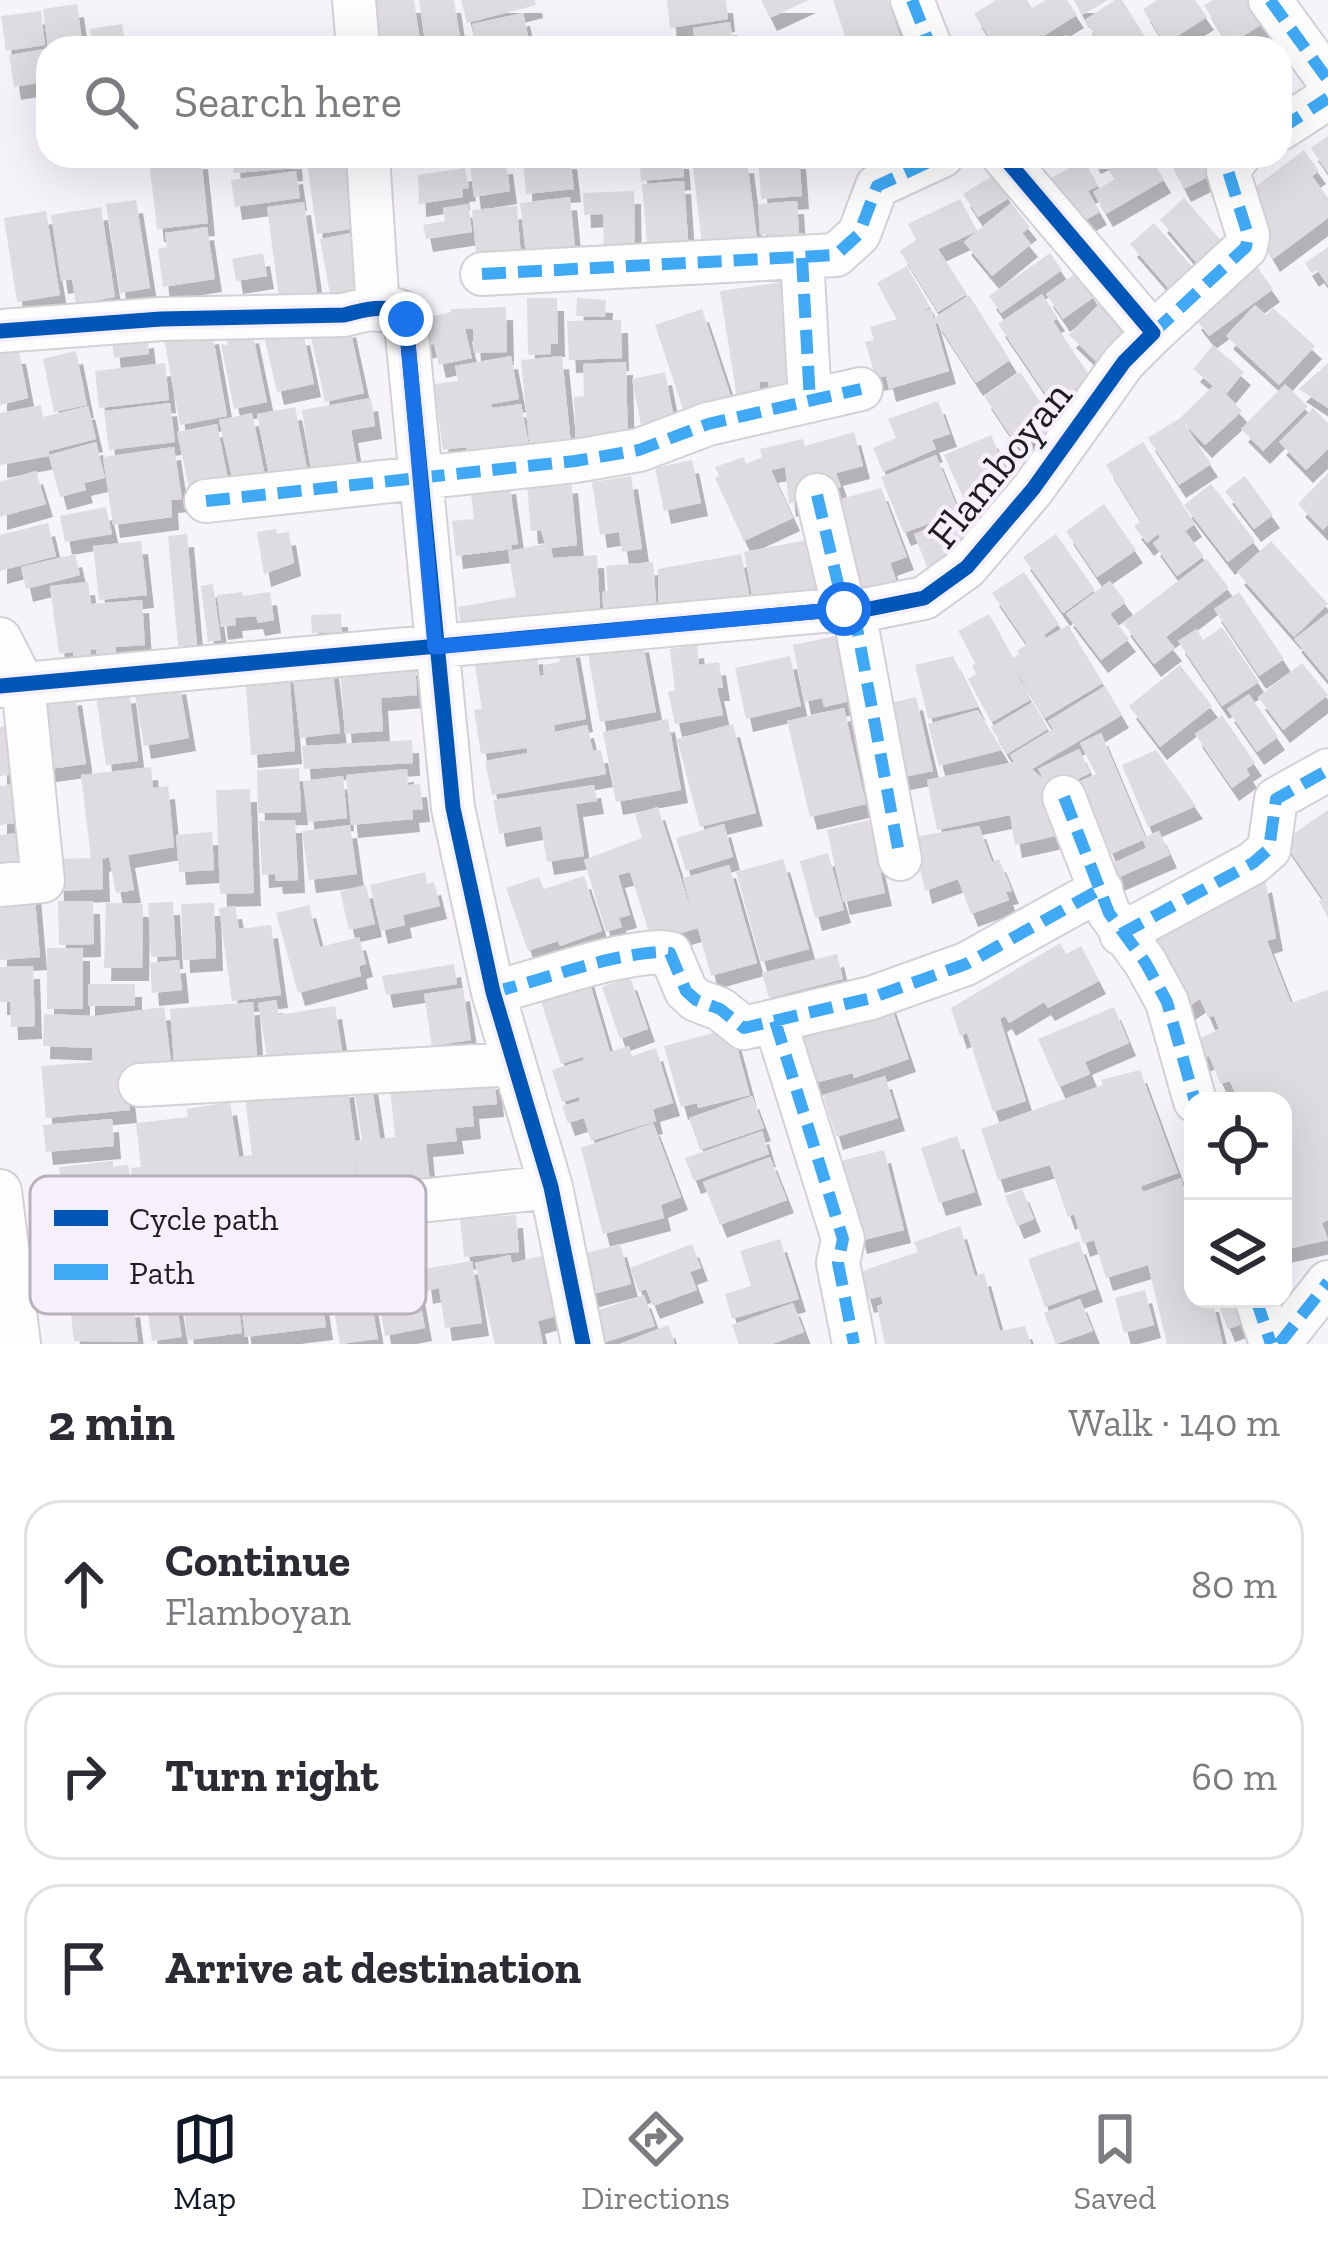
<!DOCTYPE html>
<html lang="en">
<head>
<meta charset="utf-8">
<style>
	:root { --surface:#fff; --page:#f2f2f3; --text:#2b2b33; --muted:#7c7c81; --line:#e1e1e2; --accent:#111827 }
	body { margin:0; font-family:"Zilla Slab",serif; background:var(--page); color:var(--text) }
	.controls { position:absolute; right:36px; bottom:36px; display:grid; overflow:hidden; border-radius:24px; box-shadow:0 12px 48px #0002 }
	.controls button { width:108px; height:108px; display:grid; place-items:center; padding:0; border:0; border-bottom:3px solid var(--line); background:var(--surface); color:var(--text); font:60px sans-serif }
	.stop { position:absolute; width:36px; height:36px; margin:-27px; border:9px solid #1a73e8; border-radius:50%; background:#fff }
	.stop.end { background:#1a73e8; border-color:#fff; box-shadow:0 3px 12px #0008 }
	.list { margin:0; padding:0; list-style:none }
	h2 { display:flex; justify-content:space-between; align-items:center; height:156px; margin:0; padding:0 48px; font-size:51px }
	h2 small { font-size:39px; font-weight:400; color:var(--muted) }
	.list li { display:grid; grid-template-columns:78px 1fr auto; gap:36px; align-items:center; box-sizing:border-box; height:168px; margin:0 24px 24px; padding:0 24px; border:3px solid var(--line); border-radius:36px }
	.list b { display:block; font-size:45px; white-space:nowrap }
	.list p { margin:0; font-size:39px; white-space:nowrap; color:var(--muted) }
	.list em { font-size:39px; font-style:normal; color:var(--muted) }
	.icon { flex:none; width:66px; height:66px; fill:none; stroke:currentColor; stroke-width:2; stroke-linecap:round; stroke-linejoin:round }
	.map { position:relative; flex:none; width:1328px; height:1344px; overflow:hidden }
	.search { position:absolute; background:var(--surface); box-shadow:0 12px 48px #0002; left:36px; right:36px; top:36px; height:132px; display:flex; align-items:center; gap:30px; box-sizing:border-box; padding:0 42px; border-radius:36px; color:var(--muted); font-size:45px }
	.sheet { height:732px; background:var(--surface) }
	nav { display:flex; justify-content:space-around; align-items:center; box-sizing:border-box; height:168px; border-top:3px solid var(--line); background:var(--surface); font-size:33px; color:var(--muted) }
	nav a { display:grid; justify-items:center; gap:6px }
	nav .on { color:var(--accent) }
	.map>svg:first-child { display:block }
</style>
</head>
<body>
<div class="map">
<svg width="1328" height="1344" viewBox="0 0 1328 1344">
	<defs>
		<filter id="shadow"><feDropShadow dx="7" dy="13" stdDeviation="0" flood-color="#0004"/></filter>
	</defs>
	<rect width="100%" height="100%" fill="#f6f3fa"/>
	<path fill="#dedbe1" filter="url(#shadow)" d="M360 0H414L420 41 367 48Z
		M419 0H454L460 38 449 40 450 48H426Z
		M461 0H535L536 5 467 23Z
		M667 0H726L728 19 670 28Z
		M761 0H809L770 18Z
		M833 0H888L901 39 875 48H849Z
		M996 0H1027L1032 8 1046 0H1067L1077 15 1024 48H996L974 14Z
		M1074 0H1108L1082 15Z
		M1115 0H1122L1152 48H1103L1085 20Z
		M1157 0H1195L1207 17 1165 44 1143 9Z
		M1213 0H1264L1274 17 1228 45 1204 5Z
		M77 4 83 48H48L43 9Z
		M41 11 45 45 6 51 1 16Z
		M523 13 529 40 477 48 472 24Z
		M730 22 734 48H696L693 28Z
		M122 24 126 48H93L90 29Z
		M1067 35 1072 48H1033V47Z
		M670 37 672 48H586V45Z
		M45 49 48 81 14 87 9 55Z
		M1328 136V173L1311 148Z
		M1304 150 1319 171 1312 176 1328 198V218L1273 259 1238 200Z
		M201 156 208 223 157 229 149 160Z
		M233 156H295L296 168 234 173Z
		M306 156H356L366 227 317 234Z
		M570 156 574 189 526 194 523 159Z
		M639 156H682L684 177 641 181Z
		M758 156H799L802 196 761 199Z
		M1091 156H1150L1164 180 1106 214 1093 192 1115 179 1102 157 1094 161Z
		M1167 156H1209L1218 172 1184 189Z
		M747 160 759 254 702 244 693 167Z
		M1084 160 1098 186 1088 191 1100 212 1071 228 1033 188Z
		M506 161 510 191 474 197 470 165Z
		M465 168 469 188 462 189 463 197 419 204 418 175Z
		M296 171 300 198 235 207 231 180Z
		M994 175 1009 198 978 217 963 194Z
		M684 181 689 253 648 256 642 184Z
		M634 191 635 258H604L603 214 584 215 583 193Z
		M570 197 576 257 527 263 520 203Z
		M1184 198 1231 252 1206 274 1160 220Z
		M960 199 977 231 938 249 967 294 938 312 900 251 916 240 908 224Z
		M136 200 150 288 120 293 106 204Z
		M797 201 799 233H802L805 254 765 259 762 237 779 234 760 235 758 204Z
		M304 202 317 293 279 298 267 207Z
		M1011 203 1030 227 1022 233 1031 244 992 276 964 242Z
		M468 204 472 232 426 239 423 225 445 221 443 208Z
		M517 206 522 269 478 273 472 210Z
		M101 207 115 297 76 304 72 279 61 281 51 215Z
		M46 211 60 295 17 302 4 218Z
		M1154 223 1201 277 1177 298 1130 244Z
		M207 227 215 279 163 287 158 249 167 247 165 233Z
		M362 231 372 286 330 294 320 239Z
		M1328 247V285L1317 270 1312 274 1305 263Z
		M263 253 267 276 236 281 232 259Z
		M1050 253 1062 270 1001 313 989 296Z
		M1255 264 1273 289 1209 336 1194 317Z
		M907 266 930 307 921 312 931 309 949 371 889 389 886 376 876 378 865 342 874 340 870 327 897 319 877 283Z
		M1077 272 1094 297 1063 319 1046 294Z
		M790 281 793 389 770 393 768 381 759 382 761 394 737 398 720 291Z
		M1042 294 1058 318 1053 321 1091 378 1075 389 1082 400 1060 415 998 324Z
		M969 295 1010 360 976 383 934 318Z
		M527 298H557L558 344H551V354L528 355Z
		M577 298 606 300 605 317 576 316Z
		M1102 301 1140 336 1106 371 1069 335Z
		M1255 305 1266 315 1273 308 1315 346 1279 385 1226 336Z
		M506 307 507 352 474 353 473 329H465L472 358 439 365 434 344 423 346 420 319 451 312V309Z
		M702 309 736 412 689 427 655 325Z
		M621 320 622 358 569 360 567 321Z
		M349 324 364 393 325 402 310 333Z
		M252 330 267 402 234 409 221 344 228 345 226 335Z
		M212 331 227 416 180 425 164 339Z
		M303 332 314 384 277 392 265 340Z
		M147 335 149 354 114 358 112 339Z
		M1213 345 1244 372 1226 394 1242 411 1205 445 1184 423 1211 464 1179 485 1148 438 1180 418 1213 386 1193 369Z
		M0 351H19L28 398 0 405Z
		M76 351 87 405 54 412 43 359Z
		M511 356 519 399 492 404V408L521 404 530 451 521 360 562 356 572 454 469 467 466 447 443 450 434 384 458 381 455 366Z
		M626 362 628 446 576 452 574 397 584 396 583 364Z
		M165 363 169 400 99 408 95 371Z
		M1328 363V408L1299 389Z
		M665 372 676 428 643 435 632 379Z
		M1020 372 1058 428 1036 443 1033 438 1018 447 984 396Z
		M1285 384 1308 406 1263 451 1241 429Z
		M371 398 375 426 351 430 358 470 312 477 302 410Z
		M938 401 950 434 932 440 936 449 883 472 873 448 896 438 888 419Z
		M170 403 175 442 109 450 104 411Z
		M41 405 43 417 88 406 96 439 49 451V455L96 442 105 478 84 483 86 490 60 497 49 456 0 465V413Z
		M295 407 310 484 269 474 257 414Z
		M1313 408 1328 423V449L1306 470 1279 442Z
		M252 413 268 490 236 495 219 420Z
		M217 424 231 494 192 502 177 432Z
		M854 432 863 466 836 473 841 487 789 504 785 467 771 470 793 518 744 541 715 478 719 476 715 467 743 457 746 464 762 457 760 449 803 439 805 446Z
		M991 435 1005 467 992 472 1006 503 984 513 980 503 968 508 944 455Z
		M1143 442 1195 524 1185 531 1204 556 1177 576 1153 543 1160 538 1158 534 1147 543 1134 526 1141 521 1106 465Z
		M174 447 182 499 171 500 172 517 113 525 103 457Z
		M936 455 959 512 904 533 881 477Z
		M692 460 701 503 664 511 655 468Z
		M36 471 46 504 0 517V482Z
		M1328 473V525L1323 530 1298 504Z
		M631 476 642 549 622 552 619 532 600 535 592 482Z
		M1245 476 1273 515 1254 529 1225 491Z
		M571 480 577 545 551 548 553 558 597 555 600 610 562 612 563 620 463 637 458 607 516 597 508 551 545 544 541 530 531 531 527 485Z
		M509 481 518 544 511 545 512 549 456 556 452 521 474 519 470 486Z
		M1211 484 1255 541 1228 562 1184 505Z
		M881 488 907 557 890 563 899 588 856 604 826 503Z
		M1104 504 1136 550 1097 577 1066 531Z
		M106 507 112 534 65 542 60 516Z
		M965 513 975 543 927 567 914 534Z
		M48 523 56 556 0 571V535Z
		M276 529 277 534 289 532 294 563 264 574 257 532Z
		M187 534 197 645 178 646 168 536Z
		M1056 534 1095 590 1063 613 1023 557Z
		M822 537 833 597 755 612 744 552Z
		M141 541 147 595 99 600 93 546Z
		M1271 541 1328 604 1294 637 1237 572Z
		M75 554 80 575 26 589 21 567Z
		M741 554 753 613 658 614V569Z
		M1207 559 1229 588 1166 637 1175 648 1154 664 1123 623Z
		M653 562 657 614 604 618 602 592 608 591 606 566Z
		M1024 572 1059 624 1044 635 1046 638 1068 625 1103 683 1045 718 1014 667 1030 700 992 722 968 679 976 674 972 666 976 663 958 631 989 614 1013 658 1019 654 1017 651 1027 644 992 593Z
		M1110 581 1126 602 1110 614 1129 639 1101 660 1066 614Z
		M88 582 91 604 142 600 145 645 116 647V656L97 658 96 649 90 650 91 663 75 664 73 652 59 654 50 586Z
		M213 584 221 640 208 642 201 586Z
		M242 592 243 596 270 592 274 620 258 623 256 616 235 618 236 625 221 627 217 595Z
		M1239 592 1284 659 1259 676 1214 609Z
		M1328 613V680L1294 639Z
		M341 614 342 632 312 633 311 615Z
		M1222 627 1259 682 1222 706 1178 641 1197 629 1203 640Z
		M850 633 864 698 824 707 822 698 804 702 793 645Z
		M642 639 656 712 600 722 587 648Z
		M573 644 586 719 554 725 555 732 587 725 593 751 601 750 606 774 492 795 485 761 527 753V748L481 754 474 710 482 709 474 660 536 651 540 676 544 675 543 665 560 662 557 647Z
		M697 645 699 665 719 662 723 688H717L723 715 675 724 668 692 675 690 670 649Z
		M790 656 801 706 746 719 735 668Z
		M953 656 978 707 928 719 915 665Z
		M415 662 417 695 381 698 383 731 345 734 340 667Z
		M1302 663 1328 695 1283 730 1258 697Z
		M332 665 340 733 300 738 292 669Z
		M1180 665 1212 706 1160 747 1129 706Z
		M289 669 295 751 251 755 245 672Z
		M179 681 189 738 144 746 134 689Z
		M1105 686 1122 715 1032 769 1044 780 1038 769 1079 749 1090 773 1054 791 1074 832 1015 845 1010 815 937 830 927 780 1014 762 1010 755 1053 729 1048 721Z
		M129 690 138 761 106 765 96 695Z
		M75 692 86 764 42 770 32 699Z
		M1249 694 1278 737 1257 752 1227 709Z
		M916 697 933 771 894 779 878 706Z
		M1033 702 1048 729 1007 754 991 727Z
		M844 708 866 804 810 817 787 721Z
		M978 710 1002 750 939 766 928 724Z
		M1222 715 1255 763 1246 769 1250 775 1232 788 1195 734Z
		M668 719 681 790 616 802 603 732Z
		M733 724 756 813 700 827 677 739Z
		M10 726 15 774 0 776V727Z
		M1101 733 1145 837 1159 831 1170 855 1117 878 1111 864 1146 848 1143 840 1111 854 1087 800 1071 785 1096 774 1080 743Z
		M412 740 413 763 304 769 302 746Z
		M1156 750 1196 806 1148 827 1122 765Z
		M151 767 153 788 168 786 174 847 128 855 134 890 116 893 109 857 102 859 103 889 57 891 56 859 91 858 81 775Z
		M299 768 301 812 258 813 257 770Z
		M407 769 408 785 420 784 423 809 412 810 413 819 351 825 346 775Z
		M343 776 347 818 308 822 303 781Z
		M14 784 17 823 0 825V786Z
		M594 785 597 801 576 804 584 856 547 862 541 826 499 834 493 800Z
		M250 789 254 893 220 894 216 790Z
		M658 807 694 919 683 878 729 865 757 963 711 976 698 928 652 942 630 872 618 875 630 915 619 918 622 927 606 932 584 860 642 838 635 814Z
		M1328 810V918L1319 901 1323 899 1283 841Z
		M295 820 298 880 276 881 275 874 262 875 259 821Z
		M869 820 885 893 843 902 827 830Z
		M724 824 733 857 686 871 676 838Z
		M350 825 357 874 309 880 302 831Z
		M979 826 992 862 999 859 1012 891 1006 892 1009 900 971 914 958 879 925 891 913 837Z
		M26 832 33 875 0 879V835Z
		M212 832 214 870 179 872 176 835Z
		M828 853 844 910 815 918 800 861Z
		M783 859 809 949 761 962 736 872Z
		M425 872 427 884 434 882 440 906 403 915 405 925 381 931 370 885Z
		M584 876 602 931 560 946 558 941 528 951 506 888 539 877 544 889Z
		M1265 879 1276 938 1267 941 1291 1003 1328 990V1220L1322 1223 1328 1240 1283 1250V1101H1238L1230 1081 1221 1084 1209 1056 1195 1062 1189 1044 1219 1029 1214 1016 1208 1017 1200 999 1185 1009 1150 942Z
		M366 885 375 924 349 930 340 891Z
		M34 887 40 957 0 960V890Z
		M58 901H93L94 944 59 945Z
		M173 902 176 956 151 957 148 903Z
		M106 903 143 904 142 968H104Z
		M214 903 216 958 183 960 181 904Z
		M309 905 320 947 359 937 366 964 359 966 361 976 298 993 276 913Z
		M235 906 239 929 271 925 281 995 232 1001 219 908Z
		M1060 943 1066 954 1081 946 1099 981 1048 1008 1044 1002 1009 1023 1005 1016 1000 1019 1026 1101 993 1112 967 1033 960 1036 951 1008Z
		M47 948H83V1009H47Z
		M837 954 843 979 769 998 762 973Z
		M179 960 182 990 152 993 150 963Z
		M454 964 457 984 386 995 382 976Z
		M33 966 35 1026 11 1027 10 1002H0V967Z
		M587 973 610 1052 629 1046 632 1056 656 1048 673 1103 653 1109 656 1121 591 1141 584 1118 568 1123 562 1106 580 1101 579 1097 562 1102 552 1070 584 1060 583 1057 561 1064 537 989Z
		M630 977 648 1029 620 1039 602 987Z
		M88 984H135V1006H88Z
		M463 988 471 1040 432 1046 424 994Z
		M888 997 909 1059 854 1078 853 1073 807 1085 791 1028Z
		M276 1000 279 1015 335 1006 343 1056 289 1064 287 1053 267 1056 258 1003Z
		M253 1002 258 1069 175 1075 170 1009Z
		M164 1007 173 1077 127 1083 130 1110 46 1118 41 1066 93 1062 92 1048 43 1046 44 1014 96 1016Z
		M1114 1007 1129 1043 1085 1062 1090 1074 1059 1087 1038 1039Z
		M732 1028 750 1095 698 1108 697 1103 681 1107 664 1046Z
		M1140 1070 1178 1173 1141 1186 1143 1192 1181 1178 1193 1223V1299H1212L1223 1344H1167L1148 1265 1106 1278 1094 1240 1083 1244 1074 1214 1068 1217 1050 1165 998 1180 981 1129 1103 1085 1101 1080Z
		M494 1076 497 1104 472 1106 474 1126 455 1128 457 1141 426 1144 431 1193 360 1199 355 1151 358 1201 128 1252 71 1250 70 1242 57 1243 54 1219 66 1218 59 1167 113 1161V1167L128 1165 135 1207 131 1168 141 1167 136 1123 188 1117 187 1109 230 1102 239 1157 252 1155 245 1096 347 1084 355 1141 362 1140 353 1083 371 1080 380 1139 395 1137 390 1087Z
		M885 1076 898 1118 836 1137 823 1095Z
		M752 1096 764 1128 700 1150 689 1118Z
		M112 1119 114 1146 46 1152 43 1125Z
		M653 1123 681 1197 661 1205 664 1218 603 1234 581 1148Z
		M762 1131 769 1154 694 1181 685 1158Z
		M957 1136 975 1192 939 1203 921 1148Z
		M884 1150 904 1230 860 1241 840 1161Z
		M770 1157 787 1200 720 1225 703 1182Z
		M1022 1189 1034 1219 1017 1226 1005 1196Z
		M516 1215 519 1252 464 1257 460 1219Z
		M960 1226 975 1276 984 1273 1000 1331 1025 1326 1031 1344H885L877 1306 883 1304 881 1296 867 1300 859 1272 918 1252 914 1242Z
		M780 1239 799 1299 732 1319 725 1294 751 1286 740 1251Z
		M1079 1241 1096 1289 1045 1307 1028 1259Z
		M620 1244 631 1284 589 1295 578 1255Z
		M692 1244 701 1268 690 1272 697 1290 653 1306 646 1289 639 1292 630 1268Z
		M510 1255 512 1263 545 1255 560 1315 538 1321 543 1344H495L475 1263Z
		M472 1261 482 1323 445 1328 439 1288 426 1291 423 1269Z
		M320 1285 326 1327 245 1337 240 1295Z
		M418 1290 425 1328 385 1336 378 1297Z
		M1145 1290 1154 1325 1124 1333 1115 1298Z
		M237 1291 242 1333 188 1340 182 1298Z
		M370 1294 378 1339 340 1344 332 1300Z
		M175 1295 182 1337 152 1341 146 1299Z
		M644 1295 655 1326 600 1344 584 1315Z
		M1080 1299 1093 1331 1056 1344 1044 1313Z
		M1224 1299H1243L1251 1321 1228 1329 1217 1301Z
		M108 1301V1307L133 1304 138 1342 74 1341 70 1305Z
		M793 1303 804 1332 772 1344H739L732 1325Z
		M668 1325 675 1344H620Z"/>
	<g fill="none" stroke-linecap="round" stroke-linejoin="round">
		<defs>
			<path id="minor" d="M354 0 358 48
				M912 0 931 48
				M1270 0 1328 80
				M1280 129 1328 98
				M368 156 378 310
				M802 258 810 401
				M482 274 836 255 859 234 877 186 942 156
				M0 331 161 319 344 315C362 310 389 303 405 314L453 808 493 992 551 1187 583 1344
				M1153 333 1246 247 1248 235 1228 171 1239 156
				M817 495 844 609
				M206 501 575 461 639 450 708 424 861 389
				M854 612 900 859
				M0 639 23 684 43 881 0 885
				M0 686 844 609 854 612 924 598 967 567 1033 489 1124 362 1153 333 1003 156
				M1064 797 1109 913 1145 962 1167 1002 1195 1101
				M1121 934 1253 863 1269 849 1276 799 1328 770
				M493 992C549 979 603 955 661 952L670 953 686 991 696 1000 720 1009 744 1028 871 998 966 964 1101 889
				M775 1021 843 1239 838 1263 854 1344
				M140 1085 512 1064
				M0 1191 19 1344
				M9 1274 125 1254 131 1251 137 1231 551 1187
				M1256 1299 1271 1344
				M1279 1344 1328 1282"/>
		</defs>
		<use href="#minor" stroke="#d3d1d5" stroke-width="46"/>
		<use href="#minor" stroke="#fefdfe" stroke-width="42"/>
		<path stroke="#3fa9f5" stroke-width="12" stroke-dasharray="24 12" stroke-linecap="butt" d="M912 0 931 48
			M1270 0 1328 80
			M1280 129 1328 98
			M802 258 810 401
			M482 274 836 255 859 234 877 186 942 156
			M1153 333 1246 247 1248 235 1228 171 1239 156
			M817 495 844 609
			M206 501 575 461 639 450 708 424 861 389
			M854 612 900 859
			M1064 797 1109 913 1145 962 1167 1002 1195 1101
			M1121 934 1253 863 1269 849 1276 799 1328 770
			M493 992C549 979 603 955 661 952L670 953 686 991 696 1000 720 1009 744 1028 871 998 966 964 1101 889
			M775 1021 843 1239 838 1263 854 1344
			M1256 1299 1271 1344
			M1279 1344 1328 1282"/>
		<defs>
			<path id="cycleway" d="M0 331 161 319 344 315C362 310 389 303 405 314L453 808 493 992 551 1187 583 1344
				M0 686 844 609 854 612 924 598 967 567 1033 489 1124 362 1153 333 1003 156"/>
		</defs>
		<use href="#cycleway" stroke="#f6f0fd" stroke-width="22"/>
		<use href="#cycleway" stroke="#0057b8" stroke-width="15"/>
	</g>
	<g fill="none" stroke-linecap="round" stroke-linejoin="round">
		<path stroke="#1a73e8" stroke-width="15" d="M406 319 435 647 844 609"/>
	</g>
	<g text-anchor="middle" stroke-width="9" stroke-linejoin="round" paint-order="stroke">
		<g font-size="42" fill="#1f1d21" stroke="#f6f0fd">
			<text transform="translate(999 464) rotate(-51)" y="15">Flamboyan</text>
		</g>
	</g>
	<rect x="30" y="1176" width="396" height="138" rx="18" fill="#f6f0fd" stroke="#b6b1bb" stroke-width="3"/>
	<rect x="54" y="1210" width="54" height="16" fill="#0057b8"/>
	<rect x="54" y="1264" width="54" height="16" fill="#3fa9f5"/>
	<g font-size="33" fill="#1f1d21">
		<text x="129" y="1230">Cycle path</text>
		<text x="129" y="1284">Path</text>
	</g>
</svg>
<div class="controls">
<button><svg class="icon" aria-label="locate" viewBox="0 0 24 24"><circle cx="12" cy="12" r="6"/><path d="M12 2v4M12 18v4M2 12h4M18 12h4"/></svg></button>
<button><svg class="icon" aria-label="layers" viewBox="0 0 24 24"><path d="M12 4l9 5-9 5-9-5zM3 14l9 5 9-5"/></svg></button>
</div>
<div class="stop" style="left:844px;top:609px"></div>
<div class="stop end" style="left:406px;top:319px"></div>
<div class="search"><svg class="icon" aria-label="search" viewBox="0 0 24 24"><circle cx="10" cy="10" r="6"/><path d="M15 15l6 6"/></svg>Search here</div>
</div>
<section class="sheet">
<h2>2 min<small>Walk · 140 m</small></h2>
<ul class="list">
<li><svg class="icon" aria-label="ahead" viewBox="0 0 24 24"><path d="M12 20V5M6 11l6-6 6 6"/></svg><div><b>Continue</b><p>Flamboyan</p></div><em>80 m</em></li>
<li><svg class="icon" aria-label="right" viewBox="0 0 24 24"><path d="M7 20v-9h11M14 6l5 5-5 5"/></svg><div><b>Turn right</b></div><em>60 m</em></li>
<li><svg class="icon" aria-label="arrive" viewBox="0 0 24 24"><path d="M6 21V4h12l-3 4 3 4H6"/></svg><div><b>Arrive at destination</b></div></li>
</ul>
</section>
<nav>
<a class="on"><svg class="icon" aria-label="map" viewBox="0 0 24 24"><path d="M3 6l6-2 6 2 6-2v14l-6 2-6-2-6 2zM9 4v14M15 6v14"/></svg>Map</a>
<a><svg class="icon" aria-label="directions" viewBox="0 0 24 24"><path d="M12 3l9 9-9 9-9-9zM9 14v-3h6M13 9l2 2-2 2"/></svg>Directions</a>
<a><svg class="icon" aria-label="saved" viewBox="0 0 24 24"><path d="M7 4h10v16l-5-4-5 4z"/></svg>Saved</a>
</nav>
</body>
</html>
